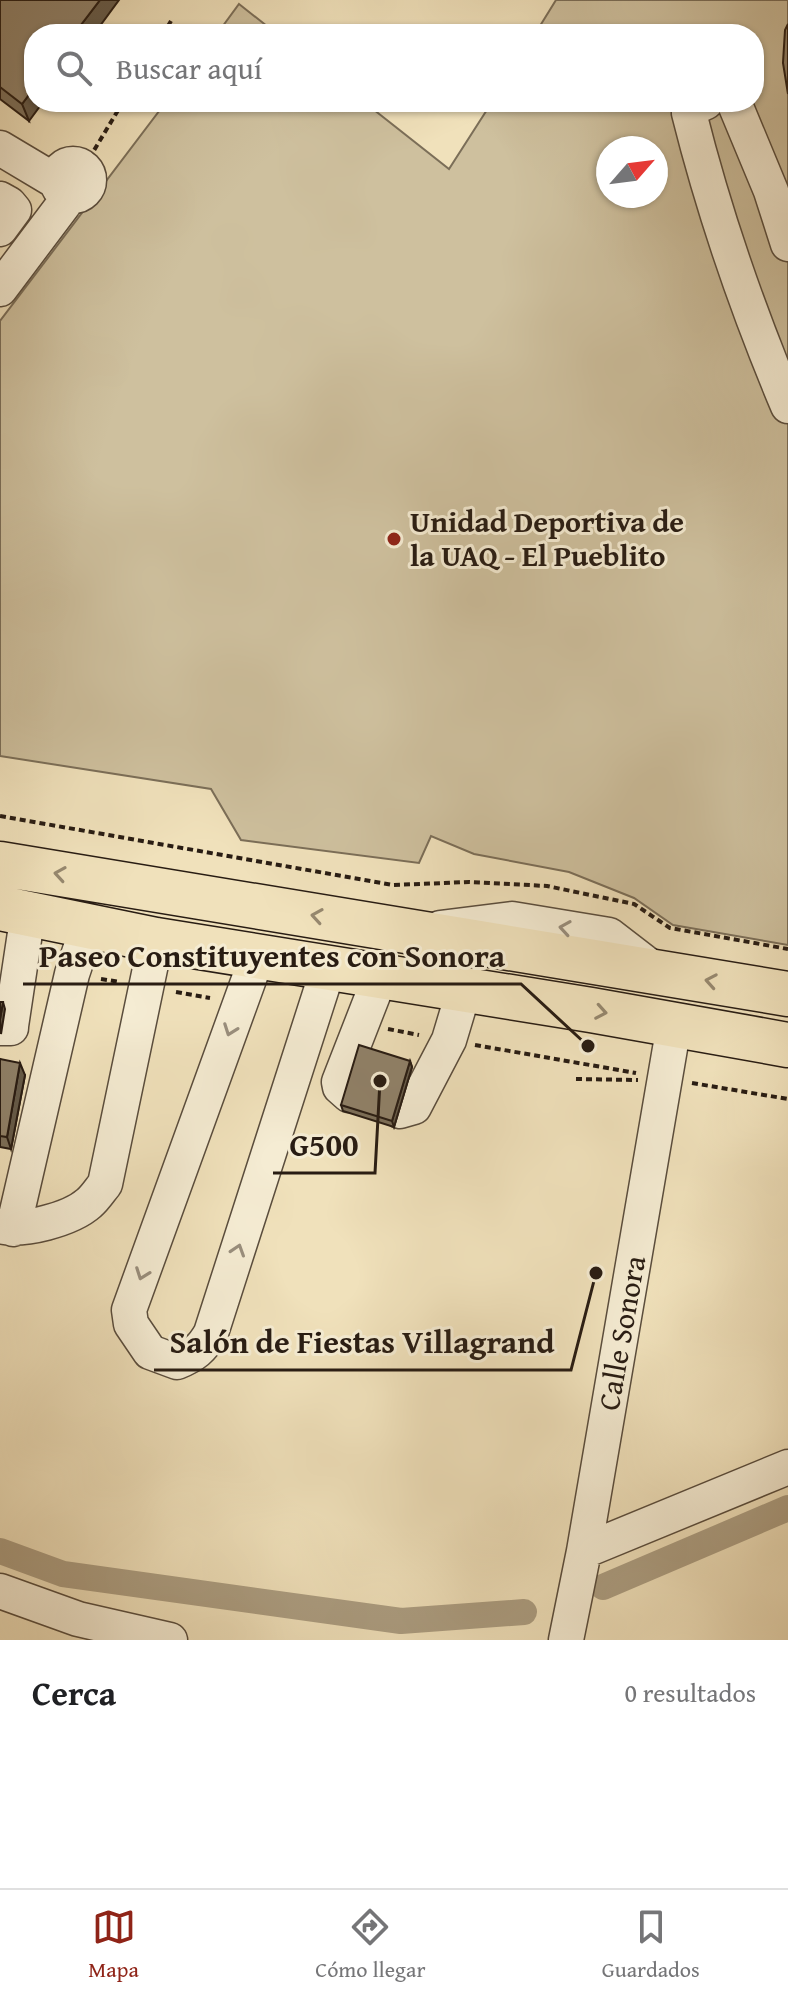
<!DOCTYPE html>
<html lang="es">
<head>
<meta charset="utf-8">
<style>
	:root { --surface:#fff; --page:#f2f2f2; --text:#202124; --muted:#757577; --line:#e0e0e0; --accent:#8f2418 }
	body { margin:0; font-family:"Gentium Book Plus",serif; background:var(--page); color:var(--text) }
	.compass { position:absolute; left:596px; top:136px; width:72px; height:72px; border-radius:50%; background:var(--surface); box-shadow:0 2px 6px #0004; rotate:62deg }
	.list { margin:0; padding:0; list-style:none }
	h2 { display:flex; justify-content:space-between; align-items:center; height:104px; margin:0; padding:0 32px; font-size:34px }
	h2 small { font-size:26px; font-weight:400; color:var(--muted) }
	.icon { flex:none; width:44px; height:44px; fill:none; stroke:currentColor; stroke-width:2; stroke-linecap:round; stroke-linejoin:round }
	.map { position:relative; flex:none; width:788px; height:1640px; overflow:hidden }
	.search { position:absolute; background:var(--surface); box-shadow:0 2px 6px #0004; left:24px; right:24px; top:24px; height:88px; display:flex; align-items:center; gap:20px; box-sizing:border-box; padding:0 28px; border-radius:32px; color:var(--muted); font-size:30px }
	.sheet { height:248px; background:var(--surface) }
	nav { display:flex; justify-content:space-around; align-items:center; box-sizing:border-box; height:112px; border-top:2px solid var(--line); background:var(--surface); font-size:22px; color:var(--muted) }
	nav a { display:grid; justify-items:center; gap:4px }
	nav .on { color:var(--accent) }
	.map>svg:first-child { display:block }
</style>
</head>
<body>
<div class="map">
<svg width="788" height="1640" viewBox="0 0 788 1640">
	<rect width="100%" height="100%" fill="#f0e1bb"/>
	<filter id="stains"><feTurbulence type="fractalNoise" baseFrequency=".0025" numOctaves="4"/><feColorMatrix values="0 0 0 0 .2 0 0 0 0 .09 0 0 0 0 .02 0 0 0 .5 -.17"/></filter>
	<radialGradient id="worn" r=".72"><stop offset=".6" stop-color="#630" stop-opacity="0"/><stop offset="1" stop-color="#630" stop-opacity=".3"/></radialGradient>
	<path fill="#cec09e" stroke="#7b6e58" stroke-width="2" fill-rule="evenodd" d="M556 0H788V945L673 925 634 898 569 872 474 854 431 836 419 863 241 840 211 789 0 756V321L166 102H364L449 169 492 102H754V34H535ZM608 148H656V196H608Z
		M239 4 277 34H217Z"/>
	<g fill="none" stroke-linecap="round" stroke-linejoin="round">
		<path stroke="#ac9e82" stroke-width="26" d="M0 1551 63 1574 401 1621 524 1612
			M603 1587 788 1508"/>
		<defs>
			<path id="minor" d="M706 102 693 108 689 113C714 213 748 311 788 406
				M734 102 771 191 788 244
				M0 148 57 182
				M57 180a16 16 0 1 1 32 0a16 16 0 1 1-32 0Z
				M0 199 9 204 14 210 0 229
				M0 289 70 196
				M440 928 512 919 609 935 657 972
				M257 957 129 1310 131 1324 150 1352 177 1362C194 1355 202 1349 211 1333L328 969
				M2 1028H11V1026L28 913
				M349 1095 340 1087 339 1082 380 977
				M400 1111 414 1107 449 1040 464 990
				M0 1226C23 1232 71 1219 89 1203 95 1198 100 1190 105 1184L156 940
				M13 1229 72 974 88 926
				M584 1551 788 1467
				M0 1591 78 1619 170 1640
				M566 1640 584 1551 674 1025"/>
			<path id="highway" d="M0 864 788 994
				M0 908 156 940 591 1010 788 1045"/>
		</defs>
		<use href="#minor" stroke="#5a4d3d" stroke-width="37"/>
		<use href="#highway" stroke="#281c13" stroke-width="47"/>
		<path stroke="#281c13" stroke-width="4" stroke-dasharray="6 4" stroke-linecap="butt" d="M163 34 171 21
			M84 167 123 102
			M0 816 393 885 469 882 547 886 634 904 670 928 788 949
			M101 979 120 982
			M176 992 210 998
			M388 1029 419 1035
			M475 1045 636 1073
			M576 1079 638 1080
			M692 1083 788 1099"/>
		<use href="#minor" stroke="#f5ecd3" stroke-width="34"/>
		<use href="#highway" stroke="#f0e1bb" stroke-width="44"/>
	</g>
	<path fill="#7c705b" stroke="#281c13" stroke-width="2" d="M0 0 29 121 0 99Z
		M0 1059 25 1075 11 1149 0 1147Z
		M410 1061 412 1067 394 1127 343 1111 341 1105Z"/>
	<path fill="#655b4a" stroke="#281c13" stroke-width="2" d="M100 0H119L94 34H74Z
		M34 88V102H43L29 121 22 104Z
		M3 1002 5 1009 1 1034 0 1019Z
		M410 1061 412 1067 394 1127 392 1121Z
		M20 1063 25 1075 11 1149 7 1137Z"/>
	<path fill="#90826a" stroke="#281c13" stroke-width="2" d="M0 0H100L74 34H34V88L22 104 0 87Z
		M788 24V94L783 63 785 30Z
		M0 1002H3L0 1019Z
		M359 1045 410 1061 392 1121 341 1105Z
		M0 1059 20 1063 7 1137 0 1136Z"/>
	<defs><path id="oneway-chevron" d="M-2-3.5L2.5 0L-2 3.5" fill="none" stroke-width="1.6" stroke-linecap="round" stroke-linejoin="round" transform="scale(2)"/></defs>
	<g stroke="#96886f">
		<use href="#oneway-chevron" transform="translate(60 874) rotate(-171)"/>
		<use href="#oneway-chevron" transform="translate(317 916) rotate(-171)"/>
		<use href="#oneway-chevron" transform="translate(711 981) rotate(-170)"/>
		<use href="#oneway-chevron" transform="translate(601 1012) rotate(10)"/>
	</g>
	<g stroke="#998e7d">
		<use href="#oneway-chevron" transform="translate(565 928) rotate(-171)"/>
		<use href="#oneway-chevron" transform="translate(230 1030) rotate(110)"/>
		<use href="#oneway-chevron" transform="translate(238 1250) rotate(-72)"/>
		<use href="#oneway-chevron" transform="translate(142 1274) rotate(110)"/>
	</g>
	<circle fill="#8f2418" stroke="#f5ecd3" stroke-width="3" cx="394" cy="539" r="8"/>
	<g text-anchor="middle" stroke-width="6" stroke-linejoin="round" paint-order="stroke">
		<g font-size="30" font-weight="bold" fill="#281c13" stroke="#f5ecd3" text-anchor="start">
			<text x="410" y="532">Unidad Deportiva de<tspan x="410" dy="34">la UAQ - El Pueblito</tspan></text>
		</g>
		<g font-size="30" fill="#281c13" stroke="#f5ecd3">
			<text transform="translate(622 1333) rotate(-80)" y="10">Calle Sonora</text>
		</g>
	</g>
	<path fill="none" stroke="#281c13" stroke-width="3" d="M588 1046L521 984H23M380 1081L375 1173H273M596 1273L571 1370H154"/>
	<g fill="#281c13" stroke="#f5ecd3" stroke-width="3">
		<circle cx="588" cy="1046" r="8"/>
		<circle cx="380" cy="1081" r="8"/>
		<circle cx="596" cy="1273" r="8"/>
	</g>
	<g font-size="32" text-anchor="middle" font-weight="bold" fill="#281c13" stroke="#f5ecd3" stroke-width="6" stroke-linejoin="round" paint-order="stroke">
		<text x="272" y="967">Paseo Constituyentes con Sonora</text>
		<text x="324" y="1156">G500</text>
		<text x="362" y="1353">Salón de Fiestas Villagrand</text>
	</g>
	<rect width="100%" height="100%" filter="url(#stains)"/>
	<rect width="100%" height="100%" fill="url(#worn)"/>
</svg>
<svg class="compass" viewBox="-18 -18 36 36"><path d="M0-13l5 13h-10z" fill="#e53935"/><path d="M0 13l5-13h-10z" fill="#757577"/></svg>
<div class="search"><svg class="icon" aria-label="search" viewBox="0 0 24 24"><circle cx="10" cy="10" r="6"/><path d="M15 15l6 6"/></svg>Buscar aquí</div>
</div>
<section class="sheet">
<h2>Cerca<small>0 resultados</small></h2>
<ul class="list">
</ul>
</section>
<nav>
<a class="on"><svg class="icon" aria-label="map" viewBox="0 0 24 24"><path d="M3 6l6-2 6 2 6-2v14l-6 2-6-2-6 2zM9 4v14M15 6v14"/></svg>Mapa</a>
<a><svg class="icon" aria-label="directions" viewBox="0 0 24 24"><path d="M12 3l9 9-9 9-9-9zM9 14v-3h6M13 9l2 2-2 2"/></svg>Cómo llegar</a>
<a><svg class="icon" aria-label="saved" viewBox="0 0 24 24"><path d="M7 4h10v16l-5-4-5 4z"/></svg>Guardados</a>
</nav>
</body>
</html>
